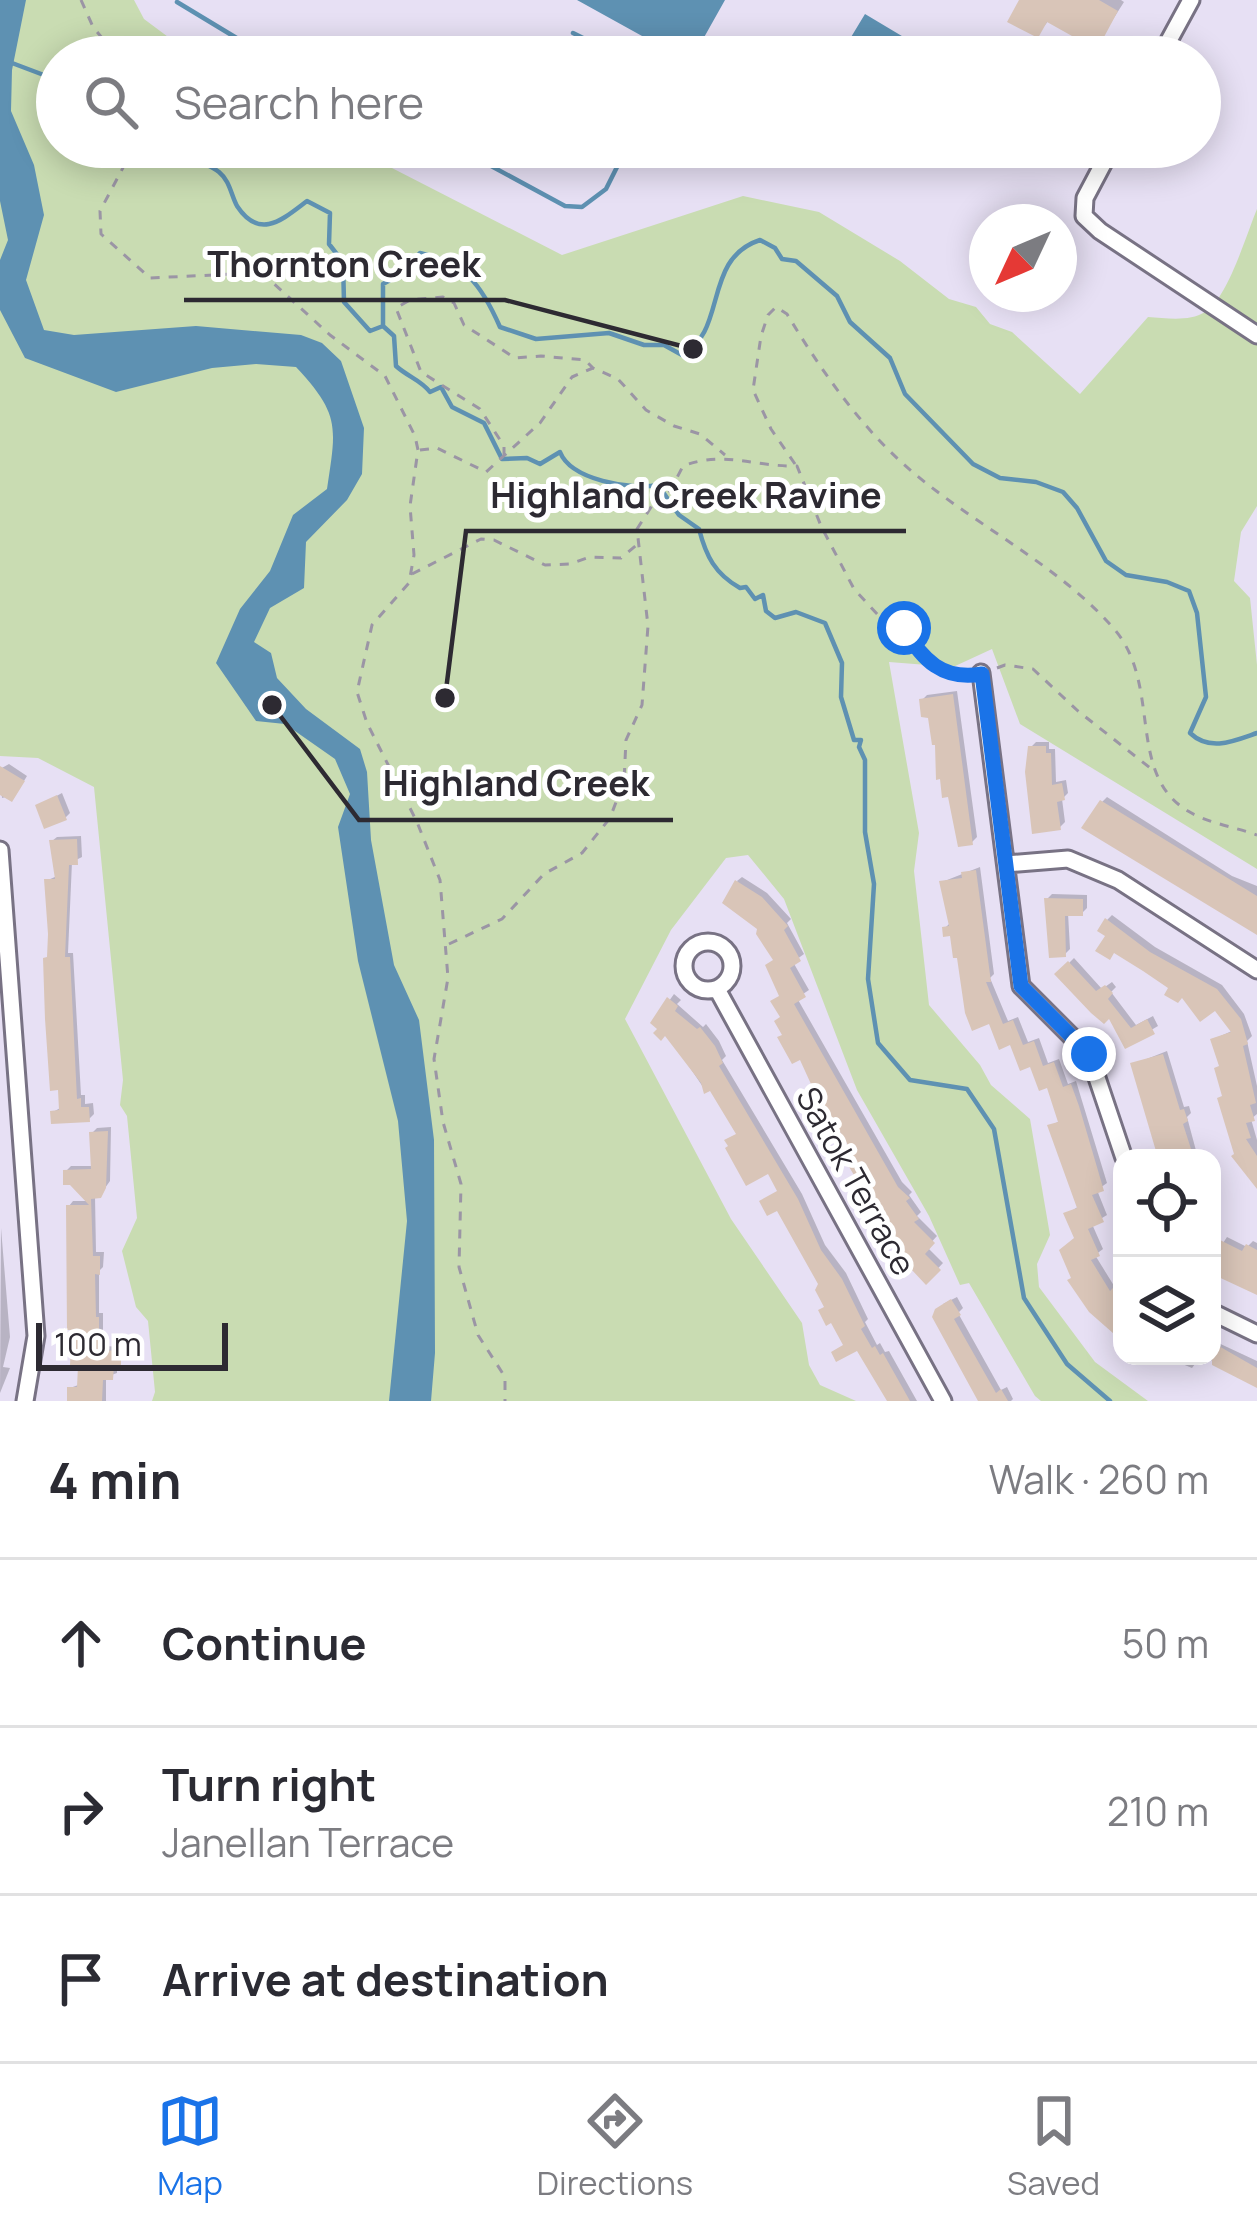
<!DOCTYPE html>
<html lang="en">
<head>
<meta charset="utf-8">
<style>
	:root { --surface:#fff; --page:#f7f7f7; --text:#2b2b33; --muted:#7c7c81; --line:#e1e1e2; --accent:#1a73e8 }
	body { margin:0; font-family:Manrope,sans-serif; background:var(--page); color:var(--text) }
	.controls { position:absolute; right:36px; bottom:36px; display:grid; overflow:hidden; border-radius:24px; box-shadow:0 6px 30px #0003 }
	.controls button { width:108px; height:108px; display:grid; place-items:center; padding:0; border:0; border-bottom:3px solid var(--line); background:var(--surface); color:var(--text); font:60px sans-serif }
	.compass { position:absolute; left:969px; top:204px; width:108px; height:108px; border-radius:50%; background:var(--surface); box-shadow:0 6px 30px #0003; rotate:226deg }
	.scale { position:absolute; left:36px; bottom:30px; width:192px; box-sizing:border-box; padding-left:12px; border:6px solid #2d2a32; border-top:0; font-size:33px; line-height:42px; white-space:nowrap; color:#2d2a32; -webkit-text-stroke:9px #fff; paint-order:stroke }
	.stop { position:absolute; width:36px; height:36px; margin:-27px; border:9px solid #1a73e8; border-radius:50%; background:#fff }
	.stop.end { background:#1a73e8; border-color:#fff; box-shadow:0 3px 12px #0008 }
	.list { margin:0; padding:0; list-style:none }
	h2 { display:flex; justify-content:space-between; align-items:center; height:156px; margin:0; padding:0 48px; font-size:51px }
	h2 small { font-size:39px; font-weight:400; color:var(--muted) }
	.list li { display:grid; grid-template-columns:78px 1fr auto; gap:36px; align-items:center; box-sizing:border-box; height:168px; padding:0 48px; border-top:3px solid var(--line) }
	.list b { display:block; font-size:45px; white-space:nowrap }
	.list p { margin:0; font-size:39px; white-space:nowrap; color:var(--muted) }
	.list em { font-size:39px; font-style:normal; color:var(--muted) }
	.icon { flex:none; width:66px; height:66px; fill:none; stroke:currentColor; stroke-width:2; stroke-linecap:round; stroke-linejoin:round }
	.map { position:relative; flex:none; width:1257px; height:1401px; overflow:hidden }
	.search { position:absolute; background:var(--surface); box-shadow:0 6px 30px #0003; left:36px; right:36px; top:36px; height:132px; display:flex; align-items:center; gap:30px; box-sizing:border-box; padding:0 42px; border-radius:66px; color:var(--muted); font-size:45px }
	.sheet { height:660px; background:var(--surface) }
	nav { display:flex; justify-content:space-around; align-items:center; box-sizing:border-box; height:168px; border-top:3px solid var(--line); background:var(--surface); font-size:33px; color:var(--muted) }
	nav a { display:grid; justify-items:center; gap:6px }
	nav .on { color:var(--accent) }
	.map>svg:first-child { display:block }
</style>
</head>
<body>
<div class="map">
<svg width="1257" height="1401" viewBox="0 0 1257 1401">
	<rect width="100%" height="100%" fill="#e7e0f4"/>
	<path fill="#c9dcb2" d="M0 0H134L144 19 195 57H57V147H351L562 255 743 196 819 212 900 261 949 299 976 307 990 324 1012 332 1080 394 1148 317C1166 318 1189 322 1205 312 1227 300 1247 233 1257 209V506L1241 532 1234 581 1250 598 1257 665V869L1020 724 992 649 953 667 889 662 919 833 914 871 929 1005 980 1065 991 1085 1030 1119 1050 1235 1037 1264 1039 1287 1095 1362 1148 1401H1041L1035 1396 969 1283 960 1285 929 1216 857 1090 784 899 748 855 726 858 671 930 625 1019 731 1219 802 1323 809 1365 820 1385 856 1401H152L155 1392 148 1321 136 1307 122 1251 137 1218 127 1116 120 1105 123 1080 94 787 38 758 0 756Z"/>
	<path fill="#5e91b2" d="M0 0H26L12 70 11 111 34 165 44 215 26 280 44 330 74 335 196 326 301 335 322 343 341 361 364 428 362 474 347 500 306 542 304 588 270 608 254 642 271 653 277 678 306 709 360 749 367 772 371 840 394 965 419 1020 434 1140 435 1353 431 1401H389L407 1221 398 1121 358 961 338 827 350 794 335 759 285 724 256 721 216 663 240 609 270 571 293 515 327 489C336 428 341 415 296 367L256 364 212 368 116 392 25 358 0 310V260L8 240 0 201Z
		M577 0H725L693 57H680Z
		M865 14 937 57H839Z"/>
	<path fill="#0003" d="M1023 0H1121L1124 2 1096 46 1049 20 1037 35Z
		M957 691 977 837 972 842 941 765 931 716 922 700 927 695Z
		M1036 742H1049V749H1055L1056 782 1066 780 1068 793 1062 799 1065 822 1060 827 1031 747Z
		M9 764 27 776 16 794 2 798 0 769Z
		M62 793 70 813 65 818 38 806Z
		M1107 797 1232 876 1257 886V933L1102 802Z
		M81 836 82 857 72 862 68 953H73L81 1095H85V1104L93 1103 94 1114 89 1119 53 1112 62 1107 48 880 57 876 52 841 57 837Z
		M980 867 994 974 990 978 1008 1021 1018 1017 1028 1042 1039 1038 1048 1063 1059 1059 1068 1084 1076 1081 1107 1183 1097 1190 1107 1215 1092 1224 1103 1249 1095 1255 1116 1289 1122 1287V1337L1067 1214 1079 1206 1051 1126 1061 1120 1049 1084 1032 1064 1022 1067 953 933 945 928 951 922 942 882Z
		M742 877 767 893 791 919 787 923 804 954 793 962 809 990 797 998 902 1182 912 1192 909 1195 921 1212 917 1216 937 1236 927 1247 943 1263 926 1281 801 1056 785 1034 776 959 737 881Z
		M1052 894 1087 895V908L1082 913H1068L1070 949 1065 954 1047 899Z
		M1112 915 1155 947 1222 985 1244 1014 1252 1036 1247 1041 1257 1086V1114L1251 1119 1257 1140V1186L1225 1094 1214 1039 1234 1030 1216 1006 1173 987 1109 935 1107 920Z
		M1074 958 1102 989 1112 982 1116 987 1111 992 1136 1025 1153 1016 1158 1026 1126 1045 1110 1014 1058 974Z
		M674 994 681 1000 677 1004 703 1027 706 1024 719 1041 726 1056 722 1060 802 1194 825 1245 846 1273 868 1319 865 1322 877 1345 880 1343 885 1352 889 1351 917 1401H889L858 1347 846 1344 780 1190 711 1087 705 1090 666 1032 654 1022Z
		M1167 1051 1184 1107 1189 1106 1191 1113 1187 1117 1198 1158H1160L1134 1064Z
		M111 1127 110 1181 100 1195 95 1196 96 1252H104L103 1267 99 1271V1313H103V1346L125 1347 124 1357 117 1362V1373L106 1377V1401H70V1388L81 1384 69 1206 73 1201H89L66 1171 71 1166H94L92 1133 97 1128Z
		M1 1228 10 1337 3 1367 10 1368 0 1393Z
		M1227 1237 1247 1247 1253 1241 1257 1243V1292L1212 1270V1260L1226 1261 1212 1250 1217 1252Z
		M957 1297 963 1308 958 1313 1001 1390 1007 1387 1013 1399 1011 1401H982L943 1304Z
		M1212 1340 1257 1361V1384L1203 1356H1212Z
		M1163 1356H1201L1192 1368Z"/>
	<g fill="none" stroke-linecap="round" stroke-linejoin="round">
		<path stroke="#5e91b2" stroke-width="4.5" d="M177 2 268 57
			M573 33 621 57
			M12 63 57 80
			M179 147C191 161 206 162 219 172 230 181 231 195 237 206 260 241 283 219 307 201L330 213 329 244 343 262 344 302 370 331 383 326V284L401 274 420 253C466 264 481 284 500 327L536 339 609 333 644 345H664L682 355C728 331 702 259 760 240L775 248 782 259 796 261 837 296 850 322 890 358 905 394 973 464 1000 478 1036 482 1063 492 1077 508 1106 561 1126 575 1167 582 1189 591 1197 613 1206 697 1190 733C1210 752 1234 741 1257 733
			M456 147 565 206 582 207 606 189 627 147
			M383 326 394 336 396 366C408 377 421 380 430 392L441 387 452 407 484 423 502 459 527 458 540 464 560 452C571 480 630 490 658 485L679 515 699 529C706 556 715 574 740 588L746 587 755 599 763 595 766 611 775 618 796 612 825 623 842 663 841 697 854 740H861L859 747 865 760V832L874 884 868 979 878 1043 910 1080 967 1089 994 1129 1024 1298 1067 1364 1110 1401"/>
	</g>
	<path fill="#d9c5b8" d="M1019 0H1099L1118 11 1097 50 1047 22 1038 38 1007 22Z
		M953 694 973 845 958 847 948 797 942 798 940 779 936 780 935 745H932L928 718 921 717 919 699Z
		M1028 746H1046V753H1051L1052 785 1062 783 1065 800 1057 802 1061 830 1032 834 1025 772Z
		M0 766 25 781 12 802 0 795Z
		M57 795 67 820 44 829 35 805Z
		M1100 800 1257 896V935L1081 828Z
		M77 839 78 865H69L65 957H70L77 1099 81 1098V1107H89L90 1122 51 1124 50 1111 59 1110 58 1090 50 1091 45 1019 43 958 47 957 48 934 44 879H55L49 840Z
		M976 870 991 982H986L1003 1024 1013 1020 1023 1045 1034 1041 1043 1066 1054 1062 1063 1087 1071 1084 1079 1106 1104 1191 1092 1195 1104 1222 1088 1229 1100 1256 1091 1260 1110 1291 1113 1288 1122 1297V1341L1089 1312 1067 1280 1071 1278 1059 1250 1074 1238 1063 1213 1077 1208 1047 1125 1058 1122 1047 1088 1039 1091 1030 1067 1020 1071 1010 1045 999 1050 989 1024 972 1031 965 1013 957 958H953L950 936 943 937 942 927 949 926 939 881 962 878 961 872Z
		M735 880 762 897 788 926 784 930 801 961 790 968 806 997 794 1004 898 1187 910 1198 906 1201 919 1219 914 1222 935 1243 925 1254 941 1270 926 1285 895 1252 898 1249 845 1160 853 1155 843 1136 833 1123 829 1125 812 1097 816 1095 800 1060 792 1064 777 1037 782 1035 774 1021 780 1017 770 1001 779 996 765 965 773 960 756 934 757 929 722 903Z
		M1044 898 1083 899V916H1065L1066 957 1049 958Z
		M1105 918 1150 952 1217 989 1241 1019 1248 1044 1243 1046 1256 1103 1250 1105 1255 1121 1246 1123 1251 1138 1246 1139 1257 1156V1189L1231 1156 1234 1154 1217 1098 1222 1096 1214 1068 1219 1066 1210 1039 1231 1032 1215 1011 1200 1022 1182 998 1178 1003 1164 995 1168 988 1143 971 1114 953 1110 960 1095 951 1105 936 1097 931Z
		M1068 961 1096 991 1105 985 1113 993 1108 999 1131 1028 1147 1019 1155 1034 1125 1049 1109 1019 1104 1024 1091 1013 1054 974Z
		M667 997 678 1006 675 1011 697 1029 700 1027 715 1046 723 1063 719 1066 798 1199 821 1250 842 1279 865 1326 861 1329 872 1348 875 1346 880 1355 883 1353 910 1401H887L857 1351 836 1362 831 1352 843 1345 831 1323 826 1326 818 1310 824 1307 815 1290 818 1284 777 1211 767 1216 759 1201 777 1191 768 1174 746 1186 725 1148 728 1146 724 1140 736 1134 710 1091 704 1094 701 1083 665 1036 661 1041 653 1033 657 1029 650 1023Z
		M1163 1054 1180 1110 1184 1109 1188 1121 1183 1124 1192 1152 1175 1158H1158L1130 1063Z
		M108 1131 106 1188 101 1198 91 1199 93 1256H100V1275L95 1274 96 1317H99V1350L121 1351V1365H114L113 1380H103L102 1401H67V1387H77L78 1366 70 1365 72 1330H67L66 1205H89L70 1185H63V1170L91 1169 89 1132Z
		M1220 1240 1242 1251 1246 1244 1257 1250V1295L1212 1274V1255Z
		M951 1299 961 1315 954 1319 996 1393 1001 1389 1008 1401H978L932 1317 935 1309Z
		M1217 1345 1257 1368V1388L1212 1365V1346Z"/>
	<g fill="none" stroke-linecap="round" stroke-linejoin="round">
		<defs>
			<path id="minor" d="M1160 57 1191 0
				M1112 147 1085 198 1084 216 1100 231 1257 335
				M981 673 1021 986 1089 1054 1124 1158
				M0 850 36 1336 25 1401
				M1006 864 1068 859 1118 880 1257 970
				M684 966a24 24 0 1 1 48 0a24 24 0 1 1-48 0Z
				M717 989 943 1401
				M1212 1312 1257 1334"/>
		</defs>
		<use href="#minor" stroke="#787284" stroke-width="21"/>
		<path stroke="#9b95a5" stroke-width="3" stroke-dasharray="9 9" stroke-linecap="butt" d="M81 0 93 27 118 57
			M134 147 100 211 101 234 150 278 234 274 271 281 330 335 385 376 415 436 418 450 410 506 414 555 409 583 372 625 357 692 367 723 417 822 440 880 448 978 434 1059 443 1122 461 1184 459 1267 478 1335 505 1377V1401
			M420 450 437 448 486 472 540 423 572 377 593 368 618 379 646 410 674 426 700 434 725 455
			M504 456V446L480 409 421 372 396 308 410 300 443 297 454 303 464 325 515 358 541 356 585 360 593 368
			M795 464 771 429 753 390 761 336 768 315 776 307 787 314C817 364 855 419 898 459 964 521 1055 560 1115 630 1162 686 1126 774 1188 811 1207 823 1235 827 1257 835
			M412 574 481 539 494 540 545 565 570 564 590 557 621 558 639 543
			M997 668 1005 665 1033 669 1078 711 1154 771
			M449 944 502 919 544 874 582 853 610 818 624 781 626 740 642 705 648 626 637 529 660 493 668 495 683 466C725 450 753 467 797 466L821 526 854 589 878 615 904 628 930 664 965 677"/>
		<use href="#minor" stroke="#fff" stroke-width="15"/>
	</g>
	<g fill="none" stroke-linecap="round" stroke-linejoin="round">
		<path stroke="#1a73e8" stroke-width="15" d="M904 628C922 660 943 681 982 674L1021 986 1089 1054"/>
	</g>
	<g text-anchor="middle" stroke-width="10" stroke-linejoin="round" paint-order="stroke">
		<g font-size="33" fill="#2d2a32" stroke="#fff">
			<text transform="translate(856 1181) rotate(61)" y="12">Satok Terrace</text>
		</g>
	</g>
	<path fill="none" stroke="#2d2a32" stroke-width="4.5" d="M693 349L505 300H184M445 698L466 531H906M272 705L359 820H673"/>
	<g fill="#2d2a32" stroke="#fff" stroke-width="4.5">
		<circle cx="693" cy="349" r="12"/>
		<circle cx="445" cy="698" r="12"/>
		<circle cx="272" cy="705" r="12"/>
	</g>
	<g font-size="36" text-anchor="middle" font-weight="bold" fill="#2d2a32" stroke="#fff" stroke-width="10" stroke-linejoin="round" paint-order="stroke">
		<text x="344" y="277">Thornton Creek</text>
		<text x="686" y="508">Highland Creek Ravine</text>
		<text x="516" y="796">Highland Creek</text>
	</g>
</svg>
<div class="controls">
<button><svg class="icon" aria-label="locate" viewBox="0 0 24 24"><circle cx="12" cy="12" r="6"/><path d="M12 2v4M12 18v4M2 12h4M18 12h4"/></svg></button>
<button><svg class="icon" aria-label="layers" viewBox="0 0 24 24"><path d="M12 4l9 5-9 5-9-5zM3 14l9 5 9-5"/></svg></button>
</div>
<svg class="compass" viewBox="-18 -18 36 36"><path d="M0-13l5 13h-10z" fill="#e53935"/><path d="M0 13l5-13h-10z" fill="#7c7c81"/></svg>
<div class="scale">100 m</div>
<div class="stop" style="left:904px;top:628px"></div>
<div class="stop end" style="left:1089px;top:1054px"></div>
<div class="search"><svg class="icon" aria-label="search" viewBox="0 0 24 24"><circle cx="10" cy="10" r="6"/><path d="M15 15l6 6"/></svg>Search here</div>
</div>
<section class="sheet">
<h2>4 min<small>Walk · 260 m</small></h2>
<ul class="list">
<li><svg class="icon" aria-label="ahead" viewBox="0 0 24 24"><path d="M12 20V5M6 11l6-6 6 6"/></svg><div><b>Continue</b></div><em>50 m</em></li>
<li><svg class="icon" aria-label="right" viewBox="0 0 24 24"><path d="M7 20v-9h11M14 6l5 5-5 5"/></svg><div><b>Turn right</b><p>Janellan Terrace</p></div><em>210 m</em></li>
<li><svg class="icon" aria-label="arrive" viewBox="0 0 24 24"><path d="M6 21V4h12l-3 4 3 4H6"/></svg><div><b>Arrive at destination</b></div></li>
</ul>
</section>
<nav>
<a class="on"><svg class="icon" aria-label="map" viewBox="0 0 24 24"><path d="M3 6l6-2 6 2 6-2v14l-6 2-6-2-6 2zM9 4v14M15 6v14"/></svg>Map</a>
<a><svg class="icon" aria-label="directions" viewBox="0 0 24 24"><path d="M12 3l9 9-9 9-9-9zM9 14v-3h6M13 9l2 2-2 2"/></svg>Directions</a>
<a><svg class="icon" aria-label="saved" viewBox="0 0 24 24"><path d="M7 4h10v16l-5-4-5 4z"/></svg>Saved</a>
</nav>
</body>
</html>
